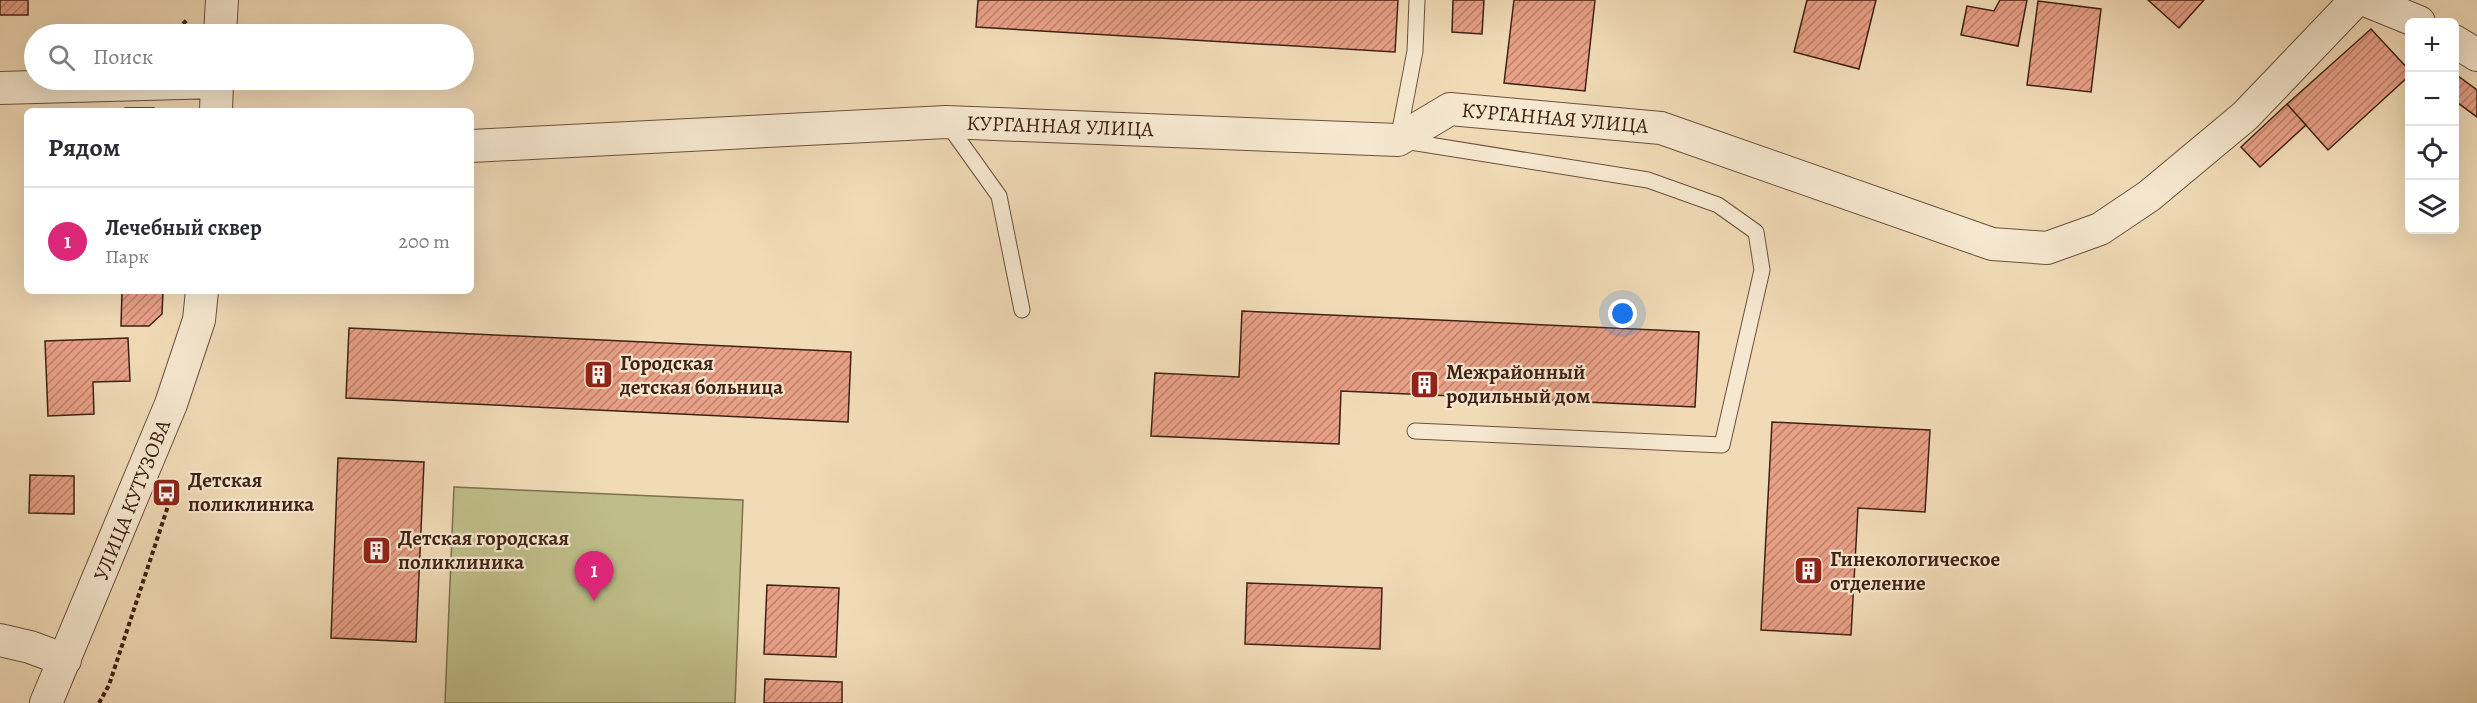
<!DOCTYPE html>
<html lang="ru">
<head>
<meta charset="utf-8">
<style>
	:root { --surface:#fff; --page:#f7f7f7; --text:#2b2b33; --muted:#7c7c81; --line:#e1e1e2; --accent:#db2777 }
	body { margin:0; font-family:Alegreya,serif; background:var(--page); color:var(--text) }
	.controls { position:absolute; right:18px; top:18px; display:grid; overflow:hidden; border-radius:9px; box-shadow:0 6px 24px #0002 }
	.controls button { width:54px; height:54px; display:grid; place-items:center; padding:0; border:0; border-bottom:2px solid var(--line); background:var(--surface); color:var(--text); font:30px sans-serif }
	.you { position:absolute; left:1623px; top:314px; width:21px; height:21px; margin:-15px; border:4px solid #fff; border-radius:50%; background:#1a73e8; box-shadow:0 0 0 9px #1a73e833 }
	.badge { display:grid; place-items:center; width:39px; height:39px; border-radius:50%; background:var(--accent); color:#fff; font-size:20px; font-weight:700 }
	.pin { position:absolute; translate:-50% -50px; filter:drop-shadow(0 2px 3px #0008) }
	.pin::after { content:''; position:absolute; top:32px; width:21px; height:18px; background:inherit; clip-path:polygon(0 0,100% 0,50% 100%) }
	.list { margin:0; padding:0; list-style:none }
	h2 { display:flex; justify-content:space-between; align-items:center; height:78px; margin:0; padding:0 24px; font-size:26px }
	h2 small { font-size:20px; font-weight:400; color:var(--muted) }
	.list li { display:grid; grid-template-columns:39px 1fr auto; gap:18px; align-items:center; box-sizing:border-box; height:108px; padding:0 24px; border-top:2px solid var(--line) }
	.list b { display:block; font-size:22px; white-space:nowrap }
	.list p { margin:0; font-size:20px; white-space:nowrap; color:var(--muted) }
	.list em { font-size:20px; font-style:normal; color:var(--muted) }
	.icon { flex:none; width:33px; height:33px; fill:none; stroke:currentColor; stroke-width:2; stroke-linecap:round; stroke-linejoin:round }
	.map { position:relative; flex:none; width:2477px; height:703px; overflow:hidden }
	.search { position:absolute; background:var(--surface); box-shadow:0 6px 24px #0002; left:24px; top:24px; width:450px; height:66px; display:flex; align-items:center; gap:15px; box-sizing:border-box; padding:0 21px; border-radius:33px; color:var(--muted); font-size:22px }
	.panel { position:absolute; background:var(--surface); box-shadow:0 6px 24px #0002; left:24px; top:108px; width:450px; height:186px; border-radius:9px }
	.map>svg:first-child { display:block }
</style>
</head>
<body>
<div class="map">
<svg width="2477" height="703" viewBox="0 0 2477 703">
	<defs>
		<pattern id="building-hatch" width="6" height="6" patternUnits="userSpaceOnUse" patternTransform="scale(1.5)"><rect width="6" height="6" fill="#e8a087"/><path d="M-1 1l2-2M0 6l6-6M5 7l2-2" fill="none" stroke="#bd826d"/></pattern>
	</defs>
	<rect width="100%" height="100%" fill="#f1dbb7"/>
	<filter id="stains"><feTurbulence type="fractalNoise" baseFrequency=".00333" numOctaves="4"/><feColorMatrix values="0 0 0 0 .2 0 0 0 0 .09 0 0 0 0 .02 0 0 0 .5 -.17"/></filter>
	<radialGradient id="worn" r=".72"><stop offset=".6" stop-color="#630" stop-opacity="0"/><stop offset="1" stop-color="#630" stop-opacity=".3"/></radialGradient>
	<path fill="#bfbe8a" stroke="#7f704e" stroke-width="1.5" d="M454 487 743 500 735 703H445Z"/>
	<path fill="url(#building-hatch)" stroke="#3f2113" stroke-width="1.5" d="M0 0H28V15H0Z
		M978 0H1398L1395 52 976 27Z
		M1453 0H1484L1482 34 1452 32Z
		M1514 0H1595L1585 91 1504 83Z
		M1807 0H1876L1859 69 1794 52Z
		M2000 0H2027L2018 46 1961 35 1967 6 1994 11Z
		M2148 0H2204L2179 28Z
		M2038 1 2101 9 2091 92 2027 85Z
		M2371 29 2410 71V75L2328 150 2287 104Z
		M2454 73 2477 90V117L2454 100Z
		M2287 104 2306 125 2260 167 2241 147Z
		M125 108H154L157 111H125Z
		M122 291H163L162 314 149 326H121Z
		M1242 311 1699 332 1695 407 1341 391 1339 444 1151 436 1155 373 1239 377Z
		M349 328 851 352 848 422 346 398Z
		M128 338 130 381 93 382 94 414 48 416 45 341Z
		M1772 422 1930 430 1925 512 1858 508 1851 635 1761 630Z
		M338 458 424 462 416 642 331 638Z
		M30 475 74 476V514L29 513Z
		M1247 583 1382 588 1380 649 1245 644Z
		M767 585 839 588 836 657 764 654Z
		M765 679 842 682V703H764Z"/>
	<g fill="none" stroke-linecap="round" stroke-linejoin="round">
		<defs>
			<path id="lane" d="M946 122 999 196 1022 310
				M1415 431 1722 445 1762 270 1756 232 1718 205 1648 180 1398 140 1415 51 1417 0"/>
			<path id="street" d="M2365 0 2419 22
				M220 34 222 0
				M2454 41 2477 55
				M0 88 217 82
				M216 111 217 80
				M471 146 946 122 1398 140 1450 109 1661 128 1992 244 2047 248 2100 229 2149 196 2245 116 2356 0
				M0 640 30 647 65 660
				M46 703 171 404 199 320 202 291"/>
		</defs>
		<use href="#lane" stroke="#6c503c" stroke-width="17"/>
		<use href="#street" stroke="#6c503c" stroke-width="34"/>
		<path stroke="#3f2113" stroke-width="4" stroke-dasharray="4.5 3" stroke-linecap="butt" d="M172 34 187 20
			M99 703 109 685 170 500"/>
		<use href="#lane" stroke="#f6e8d0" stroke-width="15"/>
		<use href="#street" stroke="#f6e8d0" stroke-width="32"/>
	</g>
	<defs>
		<symbol id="building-square" viewBox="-11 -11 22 22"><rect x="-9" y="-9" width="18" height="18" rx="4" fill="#8f2418" stroke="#f6e8d0"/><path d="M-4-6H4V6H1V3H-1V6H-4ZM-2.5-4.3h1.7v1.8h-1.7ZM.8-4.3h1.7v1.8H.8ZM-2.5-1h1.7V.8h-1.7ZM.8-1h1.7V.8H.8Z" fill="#fff"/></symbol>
		<symbol id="bus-square" viewBox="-11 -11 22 22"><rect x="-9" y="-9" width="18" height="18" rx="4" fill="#8f2418" stroke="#f6e8d0"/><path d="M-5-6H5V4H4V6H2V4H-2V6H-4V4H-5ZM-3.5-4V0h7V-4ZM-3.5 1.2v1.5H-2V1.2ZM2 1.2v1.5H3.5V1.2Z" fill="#fff"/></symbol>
	</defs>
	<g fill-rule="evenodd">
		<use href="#building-square" x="582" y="358" width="33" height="33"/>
		<use href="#building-square" x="1408" y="368" width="33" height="33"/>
		<use href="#bus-square" x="150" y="476" width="33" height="33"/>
		<use href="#building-square" x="360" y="534" width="33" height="33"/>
		<use href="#building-square" x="1792" y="554" width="33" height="33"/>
	</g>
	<g text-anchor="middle" stroke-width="4.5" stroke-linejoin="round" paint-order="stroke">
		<g font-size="21" fill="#3f2113" stroke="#f6e8d0">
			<text transform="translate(1555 118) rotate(5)" y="7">КУРГАННАЯ УЛИЦА</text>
			<text transform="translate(1060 126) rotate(2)" y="7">КУРГАННАЯ УЛИЦА</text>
			<text transform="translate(132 500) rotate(-68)" y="7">УЛИЦА КУТУЗОВА</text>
		</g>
		<g font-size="21" font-weight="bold" fill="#3f2113" stroke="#f6e8d0" text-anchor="start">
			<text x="620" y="370">Городская<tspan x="620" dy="24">детская больница</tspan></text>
			<text x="1446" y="379">Межрайонный<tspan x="1446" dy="24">родильный дом</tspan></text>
			<text x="188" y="487">Детская<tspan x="188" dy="24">поликлиника</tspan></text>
			<text x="398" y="545">Детская городская<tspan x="398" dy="24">поликлиника</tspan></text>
			<text x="1830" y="566">Гинекологическое<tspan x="1830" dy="24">отделение</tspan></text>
		</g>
	</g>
	<rect width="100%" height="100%" filter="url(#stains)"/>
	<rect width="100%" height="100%" fill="url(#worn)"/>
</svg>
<div class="controls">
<button>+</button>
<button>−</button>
<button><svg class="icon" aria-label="locate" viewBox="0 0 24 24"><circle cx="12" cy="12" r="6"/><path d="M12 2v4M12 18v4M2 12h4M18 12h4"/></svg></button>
<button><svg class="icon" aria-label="layers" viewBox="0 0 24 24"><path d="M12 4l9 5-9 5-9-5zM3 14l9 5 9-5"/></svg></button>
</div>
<div class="you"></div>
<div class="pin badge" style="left:594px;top:601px">1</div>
<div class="search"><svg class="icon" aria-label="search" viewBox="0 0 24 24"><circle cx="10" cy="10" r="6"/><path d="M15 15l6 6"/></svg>Поиск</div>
<section class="panel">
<h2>Рядом<small></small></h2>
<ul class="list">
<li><span class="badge">1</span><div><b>Лечебный сквер</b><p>Парк</p></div><em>200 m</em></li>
</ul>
</section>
</div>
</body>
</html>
